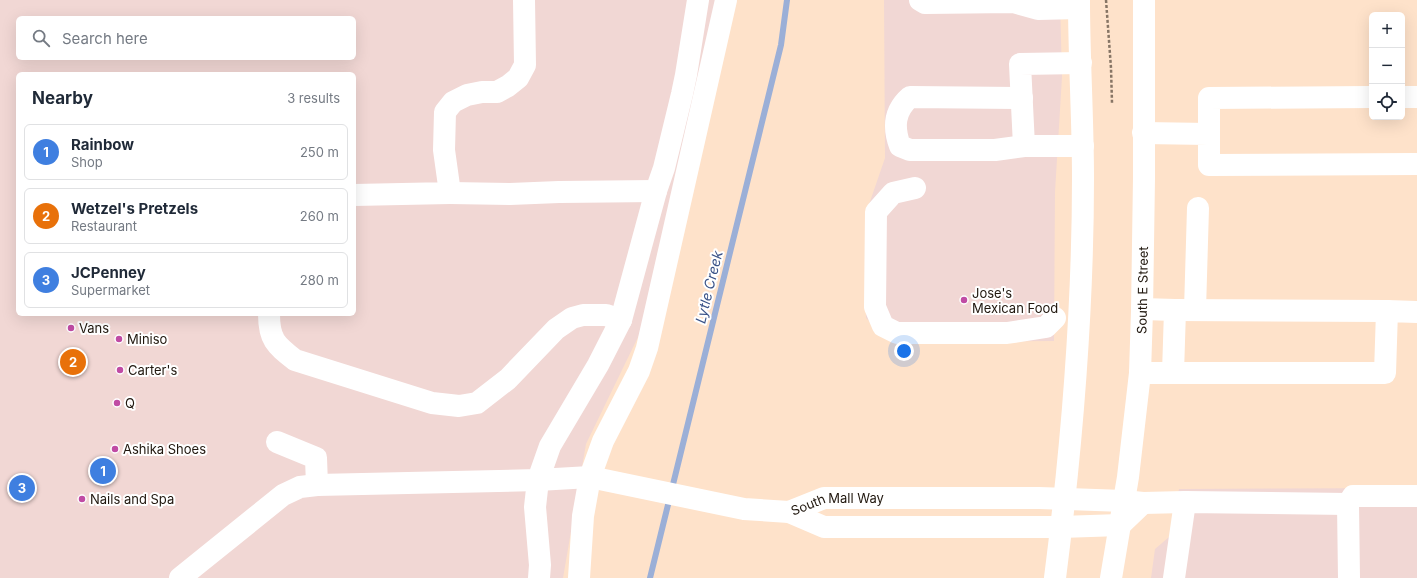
<!DOCTYPE html>
<html lang="en">
<head>
<meta charset="utf-8">
<style>
	:root { --surface:#fff; --page:#f2f2f3; --text:#1f2937; --muted:#747a83; --line:#e0e1e3; --accent:#0b8043 }
	body { margin:0; font-family:Inter,sans-serif; background:var(--page); color:var(--text) }
	.controls { position:absolute; right:12px; top:12px; display:grid; overflow:hidden; border-radius:6px; box-shadow:0 4px 16px #0002 }
	.controls button { width:36px; height:36px; display:grid; place-items:center; padding:0; border:0; border-bottom:1px solid var(--line); background:var(--surface); color:var(--text); font:20px sans-serif }
	.you { position:absolute; left:904px; top:351px; width:14px; height:14px; margin:-10px; border:3px solid #fff; border-radius:50%; background:#1a73e8; box-shadow:0 0 0 6px #1a73e833 }
	.badge { display:grid; place-items:center; width:26px; height:26px; border-radius:50%; background:var(--accent); color:#fff; font-size:13px; font-weight:700 }
	.pin { position:absolute; translate:-50% -50%; border:2px solid #fff; box-shadow:0 1px 4px #0006 }
	.list { margin:0; padding:0; list-style:none }
	h2 { display:flex; justify-content:space-between; align-items:center; height:52px; margin:0; padding:0 16px; font-size:17px }
	h2 small { font-size:13px; font-weight:400; color:var(--muted) }
	.list li { display:grid; grid-template-columns:26px 1fr auto; gap:12px; align-items:center; box-sizing:border-box; height:56px; margin:0 8px 8px; padding:0 8px; border:1px solid var(--line); border-radius:6px }
	.list b { display:block; font-size:15px; white-space:nowrap }
	.list p { margin:0; font-size:13px; white-space:nowrap; color:var(--muted) }
	.list em { font-size:13px; font-style:normal; color:var(--muted) }
	.icon { flex:none; width:22px; height:22px; fill:none; stroke:currentColor; stroke-width:2; stroke-linecap:round; stroke-linejoin:round }
	.map { position:relative; flex:none; width:1417px; height:578px; overflow:hidden }
	.search { position:absolute; background:var(--surface); box-shadow:0 4px 16px #0002; left:16px; top:16px; width:340px; height:44px; display:flex; align-items:center; gap:10px; box-sizing:border-box; padding:0 14px; border-radius:6px; color:var(--muted); font-size:15px }
	.panel { position:absolute; background:var(--surface); box-shadow:0 4px 16px #0002; left:16px; top:72px; width:340px; height:244px; border-radius:6px }
	.map>svg:first-child { display:block }
</style>
</head>
<body>
<div class="map">
<svg width="1417" height="578" viewBox="0 0 1417 578">
	<rect width="100%" height="100%" fill="#fee2ca"/>
	<path fill="#f1d7d4" fill-rule="evenodd" d="M0 0H721L640 333 586 444 563 578H0ZM18 18H354V58H18ZM18 74H354V314H18Z
		M884 0H1060L1062 77 1055 192 1054 341 890 342 866 318 865 216 885 158Z
		M1417 488V578H1151L1155 549 1169 537 1179 489Z"/>
	<g fill="none" stroke-linecap="round" stroke-linejoin="round">
		<path stroke="#9bafd7" stroke-width="6" d="M650 578 781 45 787 0"/>
		<path stroke="#877565" stroke-width="2.5" stroke-dasharray="3 2" stroke-linecap="butt" d="M1106 0 1111 68 1112 103"/>
		<g stroke="#fff" stroke-width="22">
			<path d="M920 0 925 3 1013 2 1038 9 1079 8"/>
			<path d="M1402 97H1417"/>
			<path d="M1022 98 910 97C894 111 893 127 900 146L910 150H995L1024 146H1083"/>
			<path d="M1143 133 1209 134V165L1417 164"/>
			<path d="M1209 134V98L1372 97"/>
			<path d="M1024 146 1020 64 1081 63"/>
			<path d="M915 188 893 193 876 212 875 307 883 326 897 333H1007L1046 327 1055 318"/>
			<path d="M450 193 510 194 559 192 656 191"/>
			<path d="M354 195 450 193 444 150 445 112 453 102 467 95 482 92H497L508 86 518 78 525 65 524 0"/>
			<path d="M1142 309 1175 310 1173 373"/>
			<path d="M1175 310 1387 311"/>
			<path d="M1195 310 1198 208"/>
			<path d="M269 314C269 340 276 345 295 360L432 403 459 406 477 403 508 379 556 329 572 318 583 315H606L621 320"/>
			<path d="M1140 373H1385L1387 311 1417 312"/>
			<path d="M277 442 316 458 317 485"/>
			<path id="s1" d="M789 512 824 498H1039L1124 501 1143 503 1185 502 1348 504"/>
			<path d="M180 578 283 495 300 487 317 485 538 480 590 477 744 509 789 512 824 527H1061L1120 525 1143 503"/>
			<path d="M539 578 540 565 535 507 538 480 550 446 598 365 621 320 656 191 664 168 682 94 686 75 698 0"/>
			<path d="M579 578 583 516 590 477 603 441 639 371 647 348 726 0"/>
			<path d="M1174 578 1185 502"/>
			<path d="M1349 578 1348 504 1353 496H1417"/>
		</g>
		<g stroke="#fff" stroke-width="22">
			<path d="M1055 578C1072 445 1083 312 1083 178 1083 119 1079 59 1079 0"/>
			<path id="s2" d="M1111 578 1128 477 1140 373 1142 311 1144 178V0"/>
		</g>
	</g>
	<g fill="#c04ba4" stroke="#fff" stroke-width="1.5">
		<circle cx="964" cy="300" r="4"/>
		<circle cx="71" cy="328" r="4"/>
		<circle cx="119" cy="339" r="4"/>
		<circle cx="120" cy="370" r="4"/>
		<circle cx="117" cy="403" r="4"/>
		<circle cx="115" cy="449" r="4"/>
		<circle cx="82" cy="499" r="4"/>
	</g>
	<g text-anchor="middle" stroke-width="4" stroke-linejoin="round" paint-order="stroke">
		<g font-size="13" fill="#20170e" stroke="#fff">
			<text dy="5" stroke="none"><textPath href="#s2" startOffset="290">South E Street</textPath></text>
			<text dy="5" stroke="none"><textPath href="#s1" startOffset="50">South Mall Way</textPath></text>
		</g>
		<g font-size="13" fill="#20170e" stroke="#fff" text-anchor="start">
			<text x="972" y="298">Jose's<tspan x="972" dy="15">Mexican Food</tspan></text>
			<text x="79" y="333">Vans</text>
			<text x="127" y="344">Miniso</text>
			<text x="128" y="375">Carter's</text>
			<text x="125" y="408">Q</text>
			<text x="123" y="454">Ashika Shoes</text>
			<text x="90" y="504">Nails and Spa</text>
		</g>
		<g font-size="14" font-style="italic" fill="#3a5388" stroke="#fff">
			<text transform="translate(709 287) rotate(-76)" y="5">Lytle Creek</text>
		</g>
	</g>
</svg>
<div class="controls">
<button>+</button>
<button>−</button>
<button><svg class="icon" aria-label="locate" viewBox="0 0 24 24"><circle cx="12" cy="12" r="6"/><path d="M12 2v4M12 18v4M2 12h4M18 12h4"/></svg></button>
</div>
<div class="you"></div>
<div class="pin badge" style="left:103px;top:471px;background:#3f7fe0">1</div>
<div class="pin badge" style="left:73px;top:362px;background:#e8710a">2</div>
<div class="pin badge" style="left:22px;top:488px;background:#3f7fe0">3</div>
<div class="search"><svg class="icon" aria-label="search" viewBox="0 0 24 24"><circle cx="10" cy="10" r="6"/><path d="M15 15l6 6"/></svg>Search here</div>
<section class="panel">
<h2>Nearby<small>3 results</small></h2>
<ul class="list">
<li><span class="badge" style="background:#3f7fe0">1</span><div><b>Rainbow</b><p>Shop</p></div><em>250 m</em></li>
<li><span class="badge" style="background:#e8710a">2</span><div><b>Wetzel's Pretzels</b><p>Restaurant</p></div><em>260 m</em></li>
<li><span class="badge" style="background:#3f7fe0">3</span><div><b>JCPenney</b><p>Supermarket</p></div><em>280 m</em></li>
</ul>
</section>
</div>
</body>
</html>
